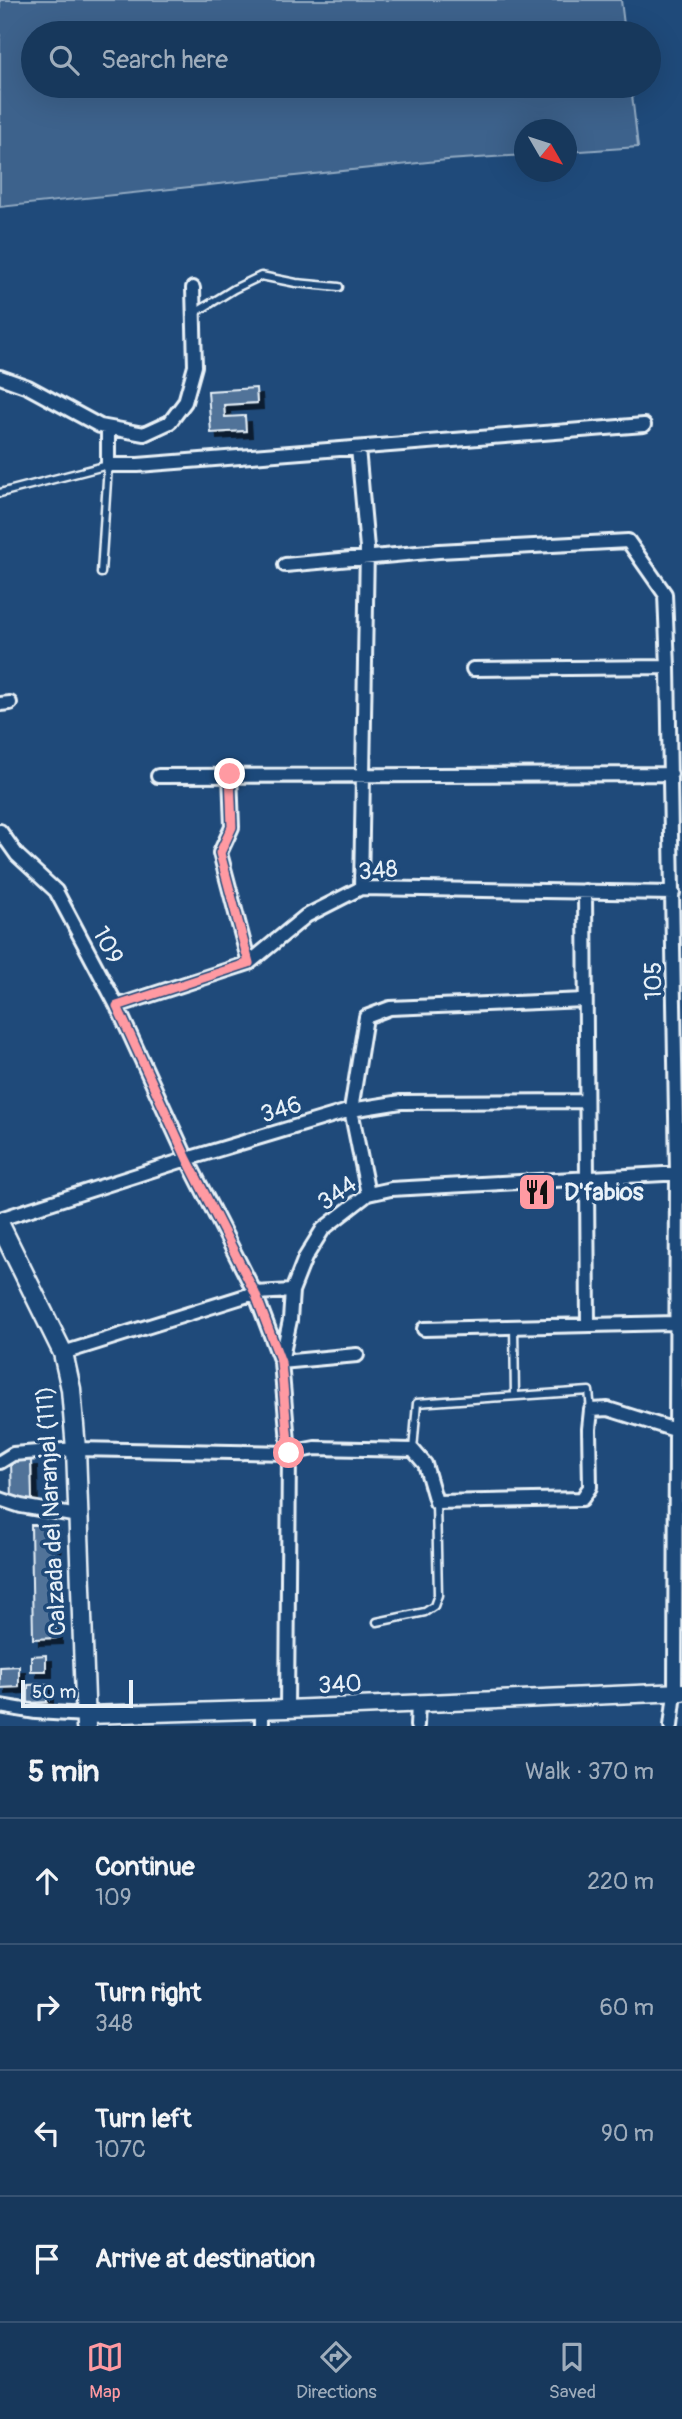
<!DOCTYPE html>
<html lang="en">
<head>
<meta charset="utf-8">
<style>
	:root { --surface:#17385c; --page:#203f62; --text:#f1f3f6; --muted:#9eacbb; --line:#365272; --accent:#ff9aa2 }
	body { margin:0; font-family:Pangolin,sans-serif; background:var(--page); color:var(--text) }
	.compass { position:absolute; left:514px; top:119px; width:63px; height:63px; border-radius:50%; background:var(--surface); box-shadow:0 7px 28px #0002; rotate:129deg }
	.scale { position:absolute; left:21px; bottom:18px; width:112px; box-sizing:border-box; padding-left:7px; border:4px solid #e8f1f8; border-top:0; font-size:19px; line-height:24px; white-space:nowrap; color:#e8f1f8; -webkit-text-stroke:5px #1f4a7a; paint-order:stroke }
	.stop { position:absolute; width:21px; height:21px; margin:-16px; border:5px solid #ff9aa2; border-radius:50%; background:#fff }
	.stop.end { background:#ff9aa2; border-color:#fff; box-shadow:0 2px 7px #0008 }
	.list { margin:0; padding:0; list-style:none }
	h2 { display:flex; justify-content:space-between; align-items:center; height:91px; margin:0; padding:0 28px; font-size:30px }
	h2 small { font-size:23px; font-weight:400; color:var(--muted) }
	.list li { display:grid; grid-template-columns:46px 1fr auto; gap:21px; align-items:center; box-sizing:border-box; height:126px; padding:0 28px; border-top:2px solid var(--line) }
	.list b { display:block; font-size:26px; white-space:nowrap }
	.list p { margin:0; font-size:23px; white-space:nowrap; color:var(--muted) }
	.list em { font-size:23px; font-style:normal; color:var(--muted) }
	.icon { flex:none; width:38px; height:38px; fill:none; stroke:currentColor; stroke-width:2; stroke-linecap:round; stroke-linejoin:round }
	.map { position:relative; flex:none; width:682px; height:1726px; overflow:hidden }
	.search { position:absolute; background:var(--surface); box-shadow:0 7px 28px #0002; left:21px; right:21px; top:21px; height:77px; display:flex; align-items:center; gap:18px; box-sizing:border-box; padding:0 24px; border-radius:38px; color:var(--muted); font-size:26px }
	.sheet { height:595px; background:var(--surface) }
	nav { display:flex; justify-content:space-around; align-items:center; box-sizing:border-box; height:98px; border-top:2px solid var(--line); background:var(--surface); font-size:19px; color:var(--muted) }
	nav a { display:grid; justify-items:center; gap:4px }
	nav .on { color:var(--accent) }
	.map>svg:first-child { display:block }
</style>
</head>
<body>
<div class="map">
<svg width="682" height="1726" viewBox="0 0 682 1726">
	<defs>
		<filter id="shadow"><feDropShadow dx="6" dy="6" stdDeviation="0" flood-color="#0009"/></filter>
	</defs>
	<rect width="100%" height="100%" fill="#1f4a7a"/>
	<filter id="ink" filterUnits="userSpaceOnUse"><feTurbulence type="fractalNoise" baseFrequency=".0143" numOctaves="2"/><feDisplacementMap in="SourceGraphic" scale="14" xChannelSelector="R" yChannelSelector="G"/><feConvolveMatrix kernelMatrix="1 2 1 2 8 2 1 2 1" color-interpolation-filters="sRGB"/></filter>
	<g filter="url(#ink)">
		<path fill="#3c628c" stroke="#92aac2" stroke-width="2" d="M0 0H621L625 33H33V86H631L638 147 567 152 566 130H524V155L447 160 0 207Z"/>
		<path fill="#517399" stroke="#e8f1f8" stroke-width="2" filter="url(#shadow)" d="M256 388 257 403 224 405 225 417 245 416 246 431 211 433 208 391Z
			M31 1460 32 1501 12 1502 11 1461Z
			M31 1525H54L56 1638 33 1639Z
			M46 1655V1671H31V1656Z
			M19 1666V1687L0 1688V1667Z
			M47 1684V1702L28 1703V1685Z"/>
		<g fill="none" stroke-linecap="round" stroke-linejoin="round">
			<defs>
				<path id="service" d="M195 313 234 289 261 276 296 283 339 287
					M0 493 108 465 101 573
					M514 1326 515 1396
					M413 1450 417 1403 589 1391 591 1410
					M377 1622 425 1612 434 1606 438 1595 436 1502"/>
				<path id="minor" d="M0 377 28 387 100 426 144 434 170 422 185 402 195 366 193 288
					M108 428V465H138L644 425
					M358 448 367 548 361 888
					M285 565 439 551 628 541 665 594 668 667 677 1172 675 1693 671 1726
					M473 669 668 667
					M0 704 10 703
					M230 774 232 827 220 853 249 963
					M158 776 671 774
					M0 831 17 855 56 891 117 1006 187 1159 255 1293 281 1362 357 1355
					M585 891 588 1325
					M117 1006 249 963 306 916 361 888 673 893
					M368 1194 351 1110 366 1017 390 1008 585 1000
					M0 1219 187 1159 351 1110 401 1102 586 1101
					M424 1329 675 1323
					M63 1353 255 1293 292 1291 305 1258 323 1229 368 1194 391 1189 682 1173
					M0 1462 13 1454 76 1449 289 1453 315 1448 413 1450 425 1464 436 1502 582 1499 590 1487 589 1429 591 1410 608 1409 675 1430
					M0 1499 21 1506 78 1516
					M0 1706 36 1712 86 1715
					M287 1709 289 1453 281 1362 290 1320 292 1291
					M262 1726V1710
					M417 1726 418 1702"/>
				<path id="tertiary" d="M86 1715 287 1709 682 1692"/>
				<path id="secondary" d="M0 1225 63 1353 71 1389 76 1449 86 1726"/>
			</defs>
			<use href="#service" stroke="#e8f1f8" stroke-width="11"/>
			<use href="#minor" stroke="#e8f1f8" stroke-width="18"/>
			<use href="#tertiary" stroke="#e8f1f8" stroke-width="21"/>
			<use href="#secondary" stroke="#e8f1f8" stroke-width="23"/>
			<use href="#service" stroke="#1f4a7a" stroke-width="6"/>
			<use href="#minor" stroke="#1f4a7a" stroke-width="12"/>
			<use href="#tertiary" stroke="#1f4a7a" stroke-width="16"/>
			<use href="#secondary" stroke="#1f4a7a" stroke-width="18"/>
		</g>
	</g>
	<g fill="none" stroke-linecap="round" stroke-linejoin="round" filter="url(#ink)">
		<path stroke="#ff9aa2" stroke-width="9" d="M230 774 232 827 220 853 249 963 117 1006 187 1159 255 1293 281 1362 289 1453"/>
	</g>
	<defs>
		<symbol id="restaurant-square" viewBox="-11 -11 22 22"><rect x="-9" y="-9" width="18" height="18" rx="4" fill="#ff9aa2" stroke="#1f4a7a"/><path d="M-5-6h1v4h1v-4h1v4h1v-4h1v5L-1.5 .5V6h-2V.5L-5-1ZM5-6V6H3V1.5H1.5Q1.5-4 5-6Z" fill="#111"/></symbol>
	</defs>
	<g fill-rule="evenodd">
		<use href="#restaurant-square" x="515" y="1170" width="44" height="44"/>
	</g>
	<g text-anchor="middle" stroke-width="7" stroke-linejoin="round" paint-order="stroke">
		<g font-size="24" fill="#e8f1f8" stroke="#1f4a7a">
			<text transform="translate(378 870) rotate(-5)" y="8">348</text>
			<text transform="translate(108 945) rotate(62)" y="8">109</text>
			<text transform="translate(653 981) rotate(-91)" y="8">105</text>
			<text transform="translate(281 1109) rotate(-17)" y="8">346</text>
			<text transform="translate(337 1193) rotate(-35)" y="8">344</text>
			<text transform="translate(51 1511) rotate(-93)" y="8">Calzada del Naranjal (111)</text>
			<text transform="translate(340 1684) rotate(-3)" y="8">340</text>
		</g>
		<g font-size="24" font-weight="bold" fill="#e8f1f8" stroke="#1f4a7a" text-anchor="start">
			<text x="564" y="1200">D'fabios</text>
		</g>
	</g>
</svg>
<svg class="compass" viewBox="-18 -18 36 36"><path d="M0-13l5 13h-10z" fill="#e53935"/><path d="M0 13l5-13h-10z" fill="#9eacbb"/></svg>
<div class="scale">50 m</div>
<div class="stop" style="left:289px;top:1453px"></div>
<div class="stop end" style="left:230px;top:774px"></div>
<div class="search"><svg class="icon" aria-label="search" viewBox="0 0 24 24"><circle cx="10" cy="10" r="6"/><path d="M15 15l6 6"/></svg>Search here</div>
</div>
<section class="sheet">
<h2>5 min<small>Walk · 370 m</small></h2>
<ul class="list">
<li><svg class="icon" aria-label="ahead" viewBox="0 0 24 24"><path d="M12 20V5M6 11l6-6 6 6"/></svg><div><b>Continue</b><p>109</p></div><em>220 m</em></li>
<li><svg class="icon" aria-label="right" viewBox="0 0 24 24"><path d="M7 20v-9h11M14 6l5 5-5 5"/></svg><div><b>Turn right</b><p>348</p></div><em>60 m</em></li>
<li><svg class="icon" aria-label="left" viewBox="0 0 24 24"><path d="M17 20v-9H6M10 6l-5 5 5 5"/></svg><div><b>Turn left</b><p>107C</p></div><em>90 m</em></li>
<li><svg class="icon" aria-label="arrive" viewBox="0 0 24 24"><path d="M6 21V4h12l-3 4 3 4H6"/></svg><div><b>Arrive at destination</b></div></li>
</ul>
</section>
<nav>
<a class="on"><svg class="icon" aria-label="map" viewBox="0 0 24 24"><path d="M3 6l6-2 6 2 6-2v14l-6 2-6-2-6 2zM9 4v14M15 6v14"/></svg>Map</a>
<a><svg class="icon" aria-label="directions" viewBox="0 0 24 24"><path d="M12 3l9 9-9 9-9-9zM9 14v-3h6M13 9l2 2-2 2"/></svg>Directions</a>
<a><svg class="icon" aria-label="saved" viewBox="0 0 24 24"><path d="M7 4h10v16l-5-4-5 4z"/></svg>Saved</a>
</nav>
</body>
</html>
